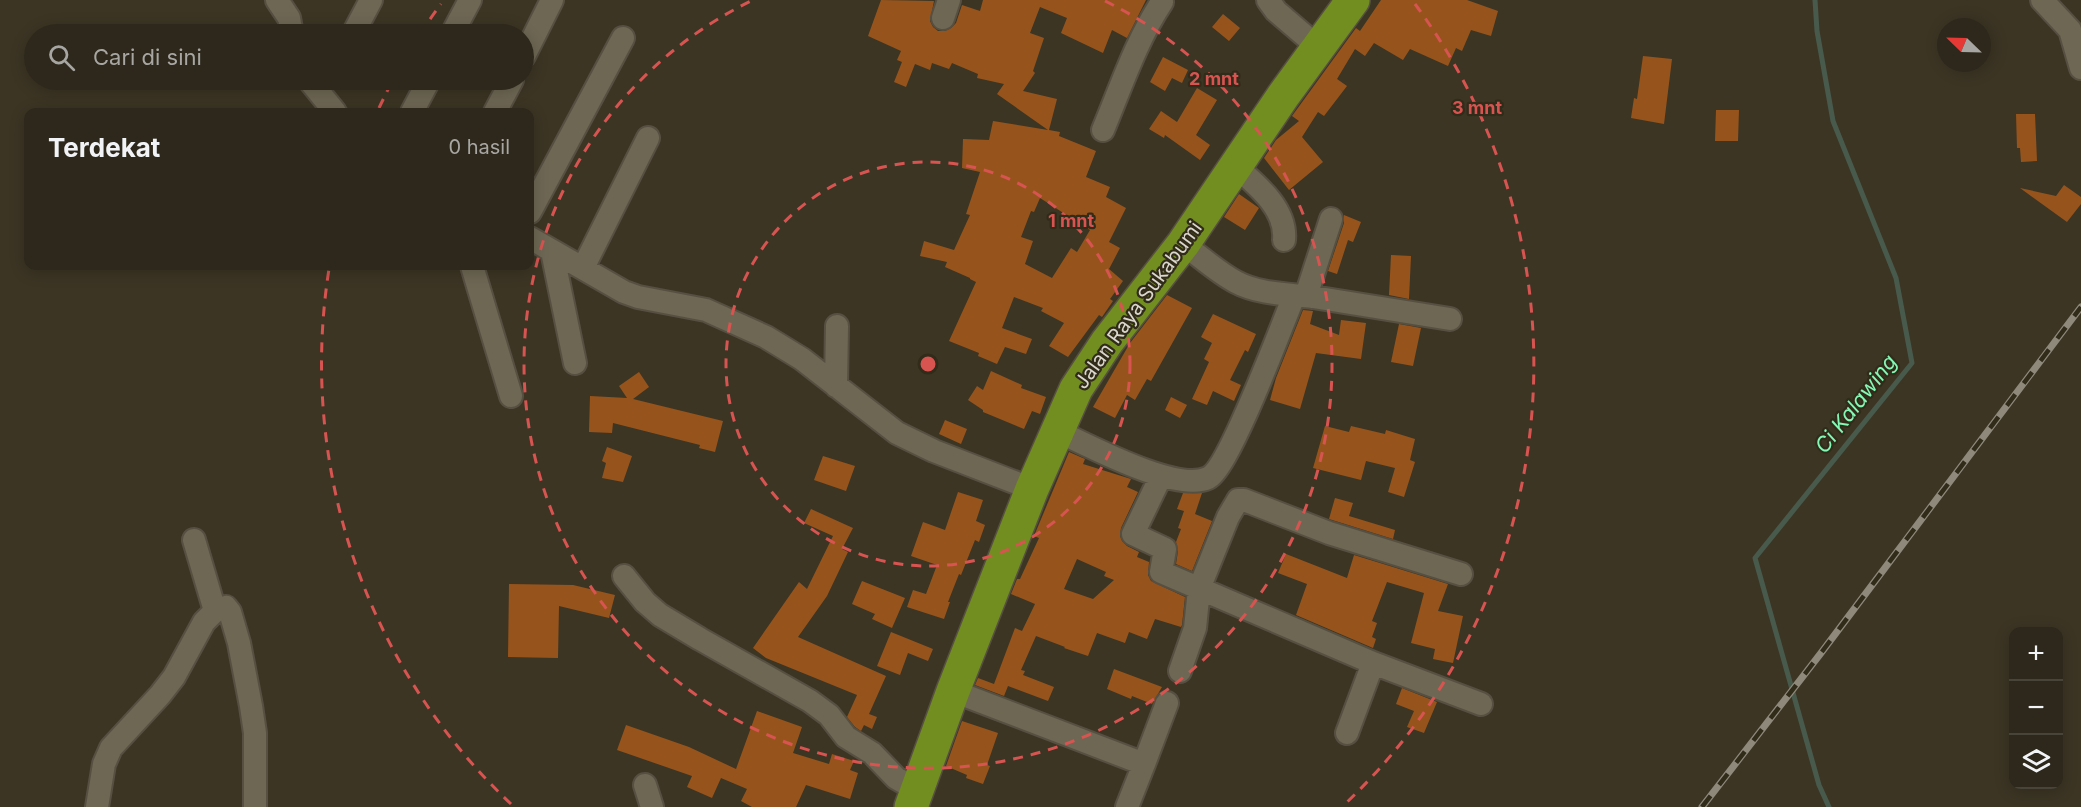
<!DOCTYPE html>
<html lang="id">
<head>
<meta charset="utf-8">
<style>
	:root { --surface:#2d281b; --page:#353024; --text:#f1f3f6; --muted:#a7a6a3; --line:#48443a }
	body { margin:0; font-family:Inter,sans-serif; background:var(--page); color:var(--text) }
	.controls { position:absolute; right:18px; bottom:18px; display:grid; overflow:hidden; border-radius:12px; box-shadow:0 3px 15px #0003 }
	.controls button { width:54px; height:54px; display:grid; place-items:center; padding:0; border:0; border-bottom:2px solid var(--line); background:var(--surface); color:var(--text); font:30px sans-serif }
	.compass { position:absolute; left:1937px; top:18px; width:54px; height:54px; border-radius:50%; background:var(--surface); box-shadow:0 3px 15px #0003; rotate:293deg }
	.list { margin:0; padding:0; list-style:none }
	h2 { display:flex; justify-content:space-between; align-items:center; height:78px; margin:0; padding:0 24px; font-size:26px }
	h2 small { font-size:20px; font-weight:400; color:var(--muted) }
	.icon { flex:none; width:33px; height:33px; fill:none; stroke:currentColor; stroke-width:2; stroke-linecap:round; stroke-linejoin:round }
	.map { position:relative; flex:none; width:2081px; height:807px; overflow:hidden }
	.search { position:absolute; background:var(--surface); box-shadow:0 3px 15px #0003; left:24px; top:24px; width:510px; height:66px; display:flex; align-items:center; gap:15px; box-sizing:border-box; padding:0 21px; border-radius:33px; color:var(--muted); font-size:22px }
	.panel { position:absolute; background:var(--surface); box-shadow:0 3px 15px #0003; left:24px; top:108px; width:510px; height:162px; border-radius:12px }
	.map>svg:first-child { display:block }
</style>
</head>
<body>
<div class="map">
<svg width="2081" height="807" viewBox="0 0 2081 807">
	<rect width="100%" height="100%" fill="#3c3524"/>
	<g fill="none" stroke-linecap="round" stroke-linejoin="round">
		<path stroke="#485a4c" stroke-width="5" d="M1815 0 1817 31 1833 121 1896 278 1912 363 1755 558 1819 785 1829 807"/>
	</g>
	<path fill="#96541c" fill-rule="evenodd" d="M881 0 934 1 930 21 933 27 938 31H945L951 28 956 23 962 5 980 11 983 0H1146L1127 38 1112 30 1103 53 1061 33 1067 18 1040 7 1030 33 1044 38 1033 71 1035 73 1023 91 1057 99 1049 130 1060 132 1059 136 1096 151 1086 177 1110 187 1106 197 1126 208 1109 242 1120 248 1109 269 1123 281 1110 299 1113 301 1102 317 1099 315 1068 357 1049 346 1064 323 1041 311 1043 308 1014 297 1002 328 1032 339 1026 354 1005 347 997 364 978 356 979 353 949 341 976 282 970 279V278L945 267 947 262 920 256 924 241 954 250 970 215 966 214 980 172 962 168 963 139 989 140 993 121 1048 130 997 94 1004 84 977 78 978 74 952 63 949 69 932 63 930 70 915 64 906 87 894 82 902 62 897 60 901 51 868 36ZM1040 198 1090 230 1077 252 1071 248 1052 278 1025 264 1033 241 1021 237 1031 211 1034 212Z
		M1381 0H1467L1498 11 1491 36 1471 30 1462 51 1456 48 1448 66 1410 49 1403 60 1374 43 1365 56 1355 49 1337 79 1347 86 1324 116 1318 112 1302 137 1323 162 1289 190 1264 158 1276 140 1299 121 1292 116 1356 28 1360 31Z
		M1223 14 1240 28 1229 41 1212 27Z
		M1643 56 1672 59 1664 124 1631 118 1634 98 1637 99Z
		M1163 57 1188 70 1182 83 1172 78 1165 91 1150 82Z
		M1197 88 1217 100 1196 135 1210 145 1200 160 1165 135 1164 138 1149 129 1161 111 1177 122Z
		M1716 110H1739L1738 141H1715Z
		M2016 114H2035L2037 161 2021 162 2020 148H2017Z
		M2064 185 2081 197V204L2067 222 2020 188 2056 196Z
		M1239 194 1259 208 1245 230 1224 217Z
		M1344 215 1361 222 1353 242 1348 240 1337 274 1328 271 1344 223Z
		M1391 255 1411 256 1409 299 1389 295Z
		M1167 295 1192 308 1151 381 1147 379 1135 400 1127 395 1115 418 1093 407 1130 343Z
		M1303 310 1313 311 1310 324 1339 335 1341 320 1366 323 1361 359 1316 353 1300 409 1270 400 1276 378Z
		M1213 314 1256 334 1248 352 1245 350 1230 380 1241 385 1234 401 1213 391 1207 405 1192 399 1209 362 1204 359 1212 343 1201 337Z
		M1399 324 1421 328 1413 366 1391 362Z
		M991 371 1022 385 1021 388 1046 397 1040 414 1032 411 1024 429 983 412V410L968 400 977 386 983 390Z
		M639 372 649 387 633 399 723 421 715 452 699 448 700 445 613 423 612 433 589 432 590 396 627 398 619 386Z
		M1171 397 1187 405 1180 418 1165 410Z
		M945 420 967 429 961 444 939 434Z
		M1325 426 1349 432 1351 426 1385 434 1386 430 1415 439 1410 460 1415 462 1404 497 1388 492 1395 468 1366 461 1361 480 1313 468Z
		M607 447 632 456 623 482 602 478 606 463 602 461Z
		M1069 452 1085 459 1083 464 1131 479 1127 487 1138 492 1121 528 1120 536 1122 541 1127 546 1139 552 1137 557 1149 562 1148 575 1151 581 1185 597 1182 625 1181 627 1155 619 1147 639 1129 632 1125 643 1097 633 1088 656 1064 648 1065 647 1036 636 1021 670 1025 671 1023 675 1054 687 1048 701 1008 686 1004 696 975 685 978 678 994 684 1015 628 1022 631 1035 604 1011 594 1017 579H1020L1039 538 1034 536ZM1077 559 1106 572 1104 576 1114 580 1093 599 1064 589Z
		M823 456 855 466 846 491 814 480Z
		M958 492 983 500 976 521 985 525 979 542 975 540 961 575 959 574 948 602H950L944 619 907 607 913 590 926 594 937 565 911 556 923 522 945 530Z
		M1183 493H1202L1195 514 1212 521 1192 571 1176 564 1178 551 1176 542 1181 529 1178 528 1184 511 1177 509Z
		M1335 498 1353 503 1349 516 1395 530 1393 539 1329 519Z
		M811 509 853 528 842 549 848 552 827 596 798 637 886 676 869 714 877 717 872 729 864 725 861 731 855 727 847 717 857 695 766 658 753 648 799 582 807 589 833 536 804 523Z
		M1286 554 1347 578 1354 555 1448 584 1438 611 1463 616 1453 663 1433 659 1435 649 1411 643 1424 593 1387 582 1372 621 1377 623 1372 637 1376 639 1373 648 1296 615 1307 584 1278 573Z
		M862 581 905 598 892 628 872 619 875 614 852 604Z
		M509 584 573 585 615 595 609 618 559 606 558 658 508 657Z
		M891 632 933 649 928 661 908 653 900 675 877 666Z
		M1114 669 1162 687 1152 704 1132 696 1131 699 1107 689Z
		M1402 688 1437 702 1424 733 1407 727 1414 711 1396 704Z
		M757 711 802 727 793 753 829 764 832 754 854 761 850 770 858 773 850 799 806 785 796 807H752L741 801 747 789 721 778 712 798 687 787 692 776 617 750 626 725 689 747 736 769Z
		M962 721 998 733 987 765 990 766 983 784 966 778 967 775 946 766Z"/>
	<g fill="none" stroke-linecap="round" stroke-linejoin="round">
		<defs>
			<path id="minor" d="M277 0 289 18 292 34
				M1268 0 1276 11 1318 47
				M2042 0 2070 30 2081 68
				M943 18 949 0
				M353 34 371 0
				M452 34 470 0
				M524 56 552 0
				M309 80 335 112
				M412 112 429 80
				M495 112 512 80
				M1103 130C1121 87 1136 41 1162 2
				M1235 166C1257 185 1287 209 1284 240
				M530 212 623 38
				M530 238 624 292 638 297 706 310 766 337 802 359 897 433 934 451 1032 489
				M1183 244C1200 256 1217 272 1236 282 1258 294 1288 294 1313 297 1359 304 1404 312 1450 319
				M552 251 575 363
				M472 266 511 396
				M583 268 648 138
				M1306 296 1331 219
				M836 386 837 326
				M1057 431C1088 445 1176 493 1208 478 1229 468 1282 325 1294 296
				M1161 476 1133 534 1165 549 1161 572 1373 663 1481 704
				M194 540 215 611
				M624 576 645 602 660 615 700 639 810 701 829 715 846 737 872 753 896 778 917 790
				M1180 671 1195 628 1199 589 1228 517 1238 500H1244L1329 533 1461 574
				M953 691 1144 764 1167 703
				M1347 733 1373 663
				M645 785 652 807
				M97 807 104 764 111 748 160 695 174 677 204 622 215 611 226 607 230 612 239 643 251 706 255 733V807
				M1127 807 1144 764"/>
			<path id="highway" d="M911 807 953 691 1032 489 1076 389 1107 342 1183 244 1283 96 1353 0"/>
		</defs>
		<use href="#minor" stroke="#575042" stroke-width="26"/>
		<use href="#highway" stroke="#575042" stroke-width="36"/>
		<use href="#minor" stroke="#6e6754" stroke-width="22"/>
		<use href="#highway" stroke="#728e20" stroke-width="33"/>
		<defs>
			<path id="rail" d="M1702 807 1821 653 2081 307"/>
		</defs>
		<use href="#rail" stroke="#8e897b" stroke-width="7"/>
		<use href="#rail" stroke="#312b1a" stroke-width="4.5" stroke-dasharray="14" stroke-linecap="butt"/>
	</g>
	<g fill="none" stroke="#d75451" stroke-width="3" stroke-dasharray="10 8">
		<circle cx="928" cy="364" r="202"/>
		<path d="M1105 1A404 404 0 1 1 751 1"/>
		<path d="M511 804A606 606 0 0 1 329 269M379 108A606 606 0 0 1 393 80M420 34A606 606 0 0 1 441 4M1415 4A606 606 0 0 1 1345 804"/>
	</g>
	<g text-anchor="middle" stroke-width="4.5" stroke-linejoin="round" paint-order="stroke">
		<g font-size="20" fill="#dbd7cc" stroke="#312b1a">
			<text transform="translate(1138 305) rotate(-54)" y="7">Jalan Raya Sukabumi</text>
		</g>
		<g font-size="21" font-style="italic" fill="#85f8b5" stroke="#312b1a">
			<text transform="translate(1856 404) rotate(-52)" y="7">Ci Kalawing</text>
		</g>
	</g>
	<circle cx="928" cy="364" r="9" fill="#d75451" stroke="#312b1a" stroke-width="3"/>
	<g font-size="18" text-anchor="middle" font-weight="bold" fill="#d75451" stroke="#312b1a" stroke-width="4.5" stroke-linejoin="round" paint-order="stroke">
		<text x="1214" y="85">2 mnt</text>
		<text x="1477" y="114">3 mnt</text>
		<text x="1071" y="227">1 mnt</text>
	</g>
</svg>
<div class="controls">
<button>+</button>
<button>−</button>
<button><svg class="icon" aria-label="layers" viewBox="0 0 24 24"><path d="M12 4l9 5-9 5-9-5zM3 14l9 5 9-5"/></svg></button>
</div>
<svg class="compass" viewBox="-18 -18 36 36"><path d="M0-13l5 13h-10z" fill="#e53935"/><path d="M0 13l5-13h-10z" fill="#a7a6a3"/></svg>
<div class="search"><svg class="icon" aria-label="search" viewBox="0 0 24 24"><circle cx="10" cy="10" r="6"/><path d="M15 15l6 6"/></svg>Cari di sini</div>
<section class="panel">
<h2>Terdekat<small>0 hasil</small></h2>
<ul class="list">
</ul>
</section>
</div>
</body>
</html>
